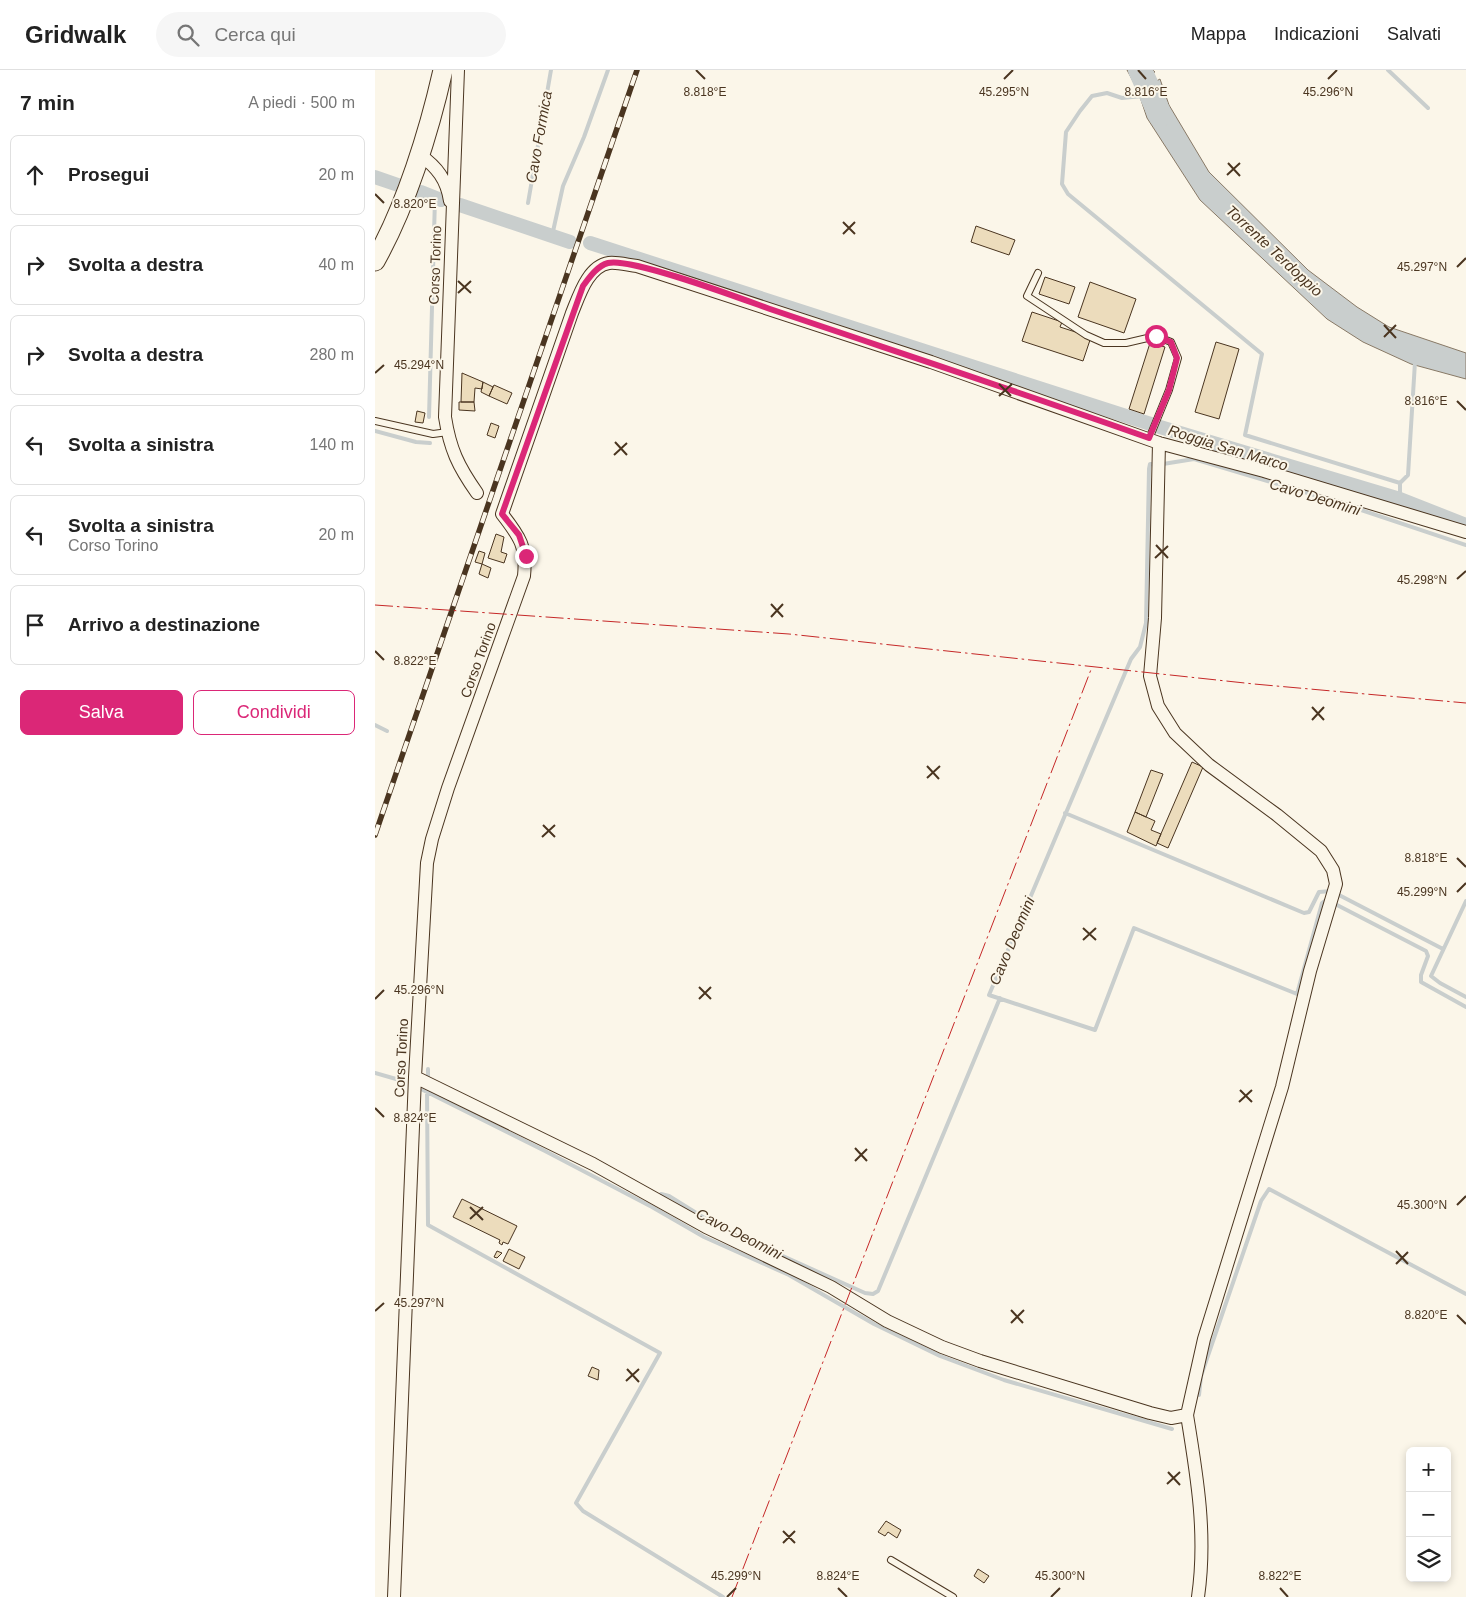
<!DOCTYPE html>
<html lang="it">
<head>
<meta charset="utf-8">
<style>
	:root { --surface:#fff; --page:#f6f6f6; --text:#222; --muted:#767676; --line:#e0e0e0; --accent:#db2777 }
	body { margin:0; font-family:Helvetica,sans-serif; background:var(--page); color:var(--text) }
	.controls { position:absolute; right:15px; bottom:15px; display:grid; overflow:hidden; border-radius:8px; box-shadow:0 2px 8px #0003 }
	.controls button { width:45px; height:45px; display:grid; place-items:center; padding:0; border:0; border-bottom:1px solid var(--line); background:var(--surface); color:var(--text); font:25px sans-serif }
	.stop { position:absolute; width:15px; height:15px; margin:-11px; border:4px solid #db2777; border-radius:50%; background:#fff }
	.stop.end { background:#db2777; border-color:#fff; box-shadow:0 1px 5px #0008 }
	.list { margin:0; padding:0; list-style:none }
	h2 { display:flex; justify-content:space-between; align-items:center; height:65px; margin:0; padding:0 20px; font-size:21px }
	h2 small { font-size:16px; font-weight:400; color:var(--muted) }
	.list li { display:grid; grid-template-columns:32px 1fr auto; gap:15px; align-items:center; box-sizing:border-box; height:80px; margin:0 10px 10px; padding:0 10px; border:1px solid var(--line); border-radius:8px }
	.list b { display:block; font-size:19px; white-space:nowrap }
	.list p { margin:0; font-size:16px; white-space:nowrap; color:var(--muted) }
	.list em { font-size:16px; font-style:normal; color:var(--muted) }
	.actions { display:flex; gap:10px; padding:15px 20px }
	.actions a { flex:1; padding:11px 0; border:1px solid var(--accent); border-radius:8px; text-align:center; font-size:18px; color:var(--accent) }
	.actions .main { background:var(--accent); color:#fff }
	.icon { flex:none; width:28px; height:28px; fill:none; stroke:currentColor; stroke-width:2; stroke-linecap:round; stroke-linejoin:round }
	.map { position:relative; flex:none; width:1091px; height:1527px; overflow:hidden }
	header { display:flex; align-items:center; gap:30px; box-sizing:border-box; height:70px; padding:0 25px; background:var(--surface); border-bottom:1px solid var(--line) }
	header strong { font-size:24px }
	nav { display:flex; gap:28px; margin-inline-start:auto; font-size:18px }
	.search { width:350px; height:45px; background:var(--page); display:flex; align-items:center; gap:12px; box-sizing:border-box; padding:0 18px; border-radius:28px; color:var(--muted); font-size:19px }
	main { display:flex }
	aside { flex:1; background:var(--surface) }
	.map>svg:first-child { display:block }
</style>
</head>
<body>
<header>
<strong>Gridwalk</strong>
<div class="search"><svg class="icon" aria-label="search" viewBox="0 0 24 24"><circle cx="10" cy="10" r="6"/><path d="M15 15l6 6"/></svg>Cerca qui</div>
<nav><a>Mappa</a><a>Indicazioni</a><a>Salvati</a></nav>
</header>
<main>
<aside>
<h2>7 min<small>A piedi · 500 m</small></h2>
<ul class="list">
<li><svg class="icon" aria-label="ahead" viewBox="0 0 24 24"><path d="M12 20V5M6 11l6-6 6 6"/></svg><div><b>Prosegui</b></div><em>20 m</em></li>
<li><svg class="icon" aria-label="right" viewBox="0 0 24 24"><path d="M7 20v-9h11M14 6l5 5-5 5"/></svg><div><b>Svolta a destra</b></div><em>40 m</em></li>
<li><svg class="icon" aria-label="right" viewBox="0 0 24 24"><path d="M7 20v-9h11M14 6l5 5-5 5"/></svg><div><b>Svolta a destra</b></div><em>280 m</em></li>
<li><svg class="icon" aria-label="left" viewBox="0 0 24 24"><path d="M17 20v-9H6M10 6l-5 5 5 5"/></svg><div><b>Svolta a sinistra</b></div><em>140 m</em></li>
<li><svg class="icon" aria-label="left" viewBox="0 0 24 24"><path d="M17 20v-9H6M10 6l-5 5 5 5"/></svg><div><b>Svolta a sinistra</b><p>Corso Torino</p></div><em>20 m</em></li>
<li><svg class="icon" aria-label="arrive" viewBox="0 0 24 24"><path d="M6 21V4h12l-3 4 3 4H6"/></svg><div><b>Arrivo a destinazione</b></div></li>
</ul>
<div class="actions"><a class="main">Salva</a><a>Condividi</a></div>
</aside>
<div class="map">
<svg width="1091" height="1527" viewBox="0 0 1091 1527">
	<rect width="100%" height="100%" fill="#fbf6e9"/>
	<path fill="#c9cecd" stroke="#887966" d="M752 0H778L780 2 759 13Z
		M785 9 794 35 834 102 933 200 982 237 1014 257 1091 283V309L1036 294 988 272 952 249 825 130 772 48 763 21Z"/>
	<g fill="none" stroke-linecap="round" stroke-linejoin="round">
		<path stroke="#c9cecd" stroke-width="4" d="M1013 0 1053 38
			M768 26 747 28 732 23 717 26 705 41 691 62 687 114 693 124 887 284 870 365 1025 413V429
			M153 133 176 0
			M177 166 188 116 209 67 233 0
			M54 347 60 128
			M0 361 41 372 55 373
			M779 394H775L774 399 771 553 765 577 756 589 614 925 720 960 759 858 922 924 947 833 951 830
			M788 394 819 389 956 430 1091 475
			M1025 413 1033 405 1040 292
			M0 655 12 661
			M690 743 929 843 934 842 944 822 956 821
			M964 825 1068 879
			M1091 831 1056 906 1065 913 1091 927
			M962 835 1051 881 1053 886 1046 905V912L1091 937
			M53 999V1008
			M0 1003 28 1011
			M48 1020 170 1081 277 1137 329 1167 414 1205 499 1254 565 1286 629 1310 797 1359
			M52 1020 53 1155 285 1283 201 1433 208 1441 348 1527
			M286 1124 294 1126 339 1154
			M363 1166 490 1223 498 1224 503 1221 625 928
			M824 1325 826 1306 886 1131 894 1119 1091 1224"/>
		<path stroke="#c9cecd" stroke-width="14" d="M0 107 23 115
			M46 122 66 130
			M85 135 195 172
			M215 173 785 357 1025 429 1091 455"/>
		<path stroke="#c9cecd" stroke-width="24" d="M765 0 785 45"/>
	</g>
	<path fill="#ecdcbc" stroke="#4a3520" d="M601 156 640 170 634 185 596 172Z
		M670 207 700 217 694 234 664 224Z
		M715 212 761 229 749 263 703 247Z
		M657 242 687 252 685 257 716 267 708 291 647 271Z
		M841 272 864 279 844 349 820 342Z
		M775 273 790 277 769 344 754 339Z
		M87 303 108 312 107 319 100 318 99 332H86Z
		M108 312 118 317 114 326 106 322Z
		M119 315 137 323 132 334 114 326Z
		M84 332H99L100 341 84 340Z
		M42 341 50 343 48 353 40 352Z
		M116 353 124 356 120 368 112 365Z
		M121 464 129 467 126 482 132 484 129 493 113 488Z
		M104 481 110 483 107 494 100 492Z
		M107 494 116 498 113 508 104 504Z
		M817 692 828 697 793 778 782 773Z
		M776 700 788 704 771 747 760 742Z
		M760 742 780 751 776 760 786 764 781 776 752 762Z
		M87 1129 142 1156 133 1174 128 1172 127 1175 124 1173 125 1170 78 1147Z
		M134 1179 150 1187 144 1199 128 1191Z
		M122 1181 127 1183 122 1188 119 1187Z
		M217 1297 224 1300 223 1310 213 1306Z
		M511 1451 526 1460 522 1468 513 1462 510 1466 503 1462Z
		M603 1499 614 1506 609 1513 599 1506Z"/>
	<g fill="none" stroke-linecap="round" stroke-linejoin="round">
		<defs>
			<path id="lane" d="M663 203 652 226 711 265 729 273H751L781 266 796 272 803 288 794 320 774 369
				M0 351 58 364 73 362
				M516 1490 578 1527"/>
			<path id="street" d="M83 0 70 347C75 379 83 396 102 423
				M45 85C62 97 72 110 75 131
				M40 1007 218 1094 331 1157 456 1217 512 1251 567 1277 605 1291 775 1343 796 1348 812 1345 829 1269 907 1017 935 901 961 814 958 800 946 781 902 745 834 695 800 663 783 636 775 606 780 548 784 373
				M812 1345C822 1406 832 1465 823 1527
				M19 1527 40 1007 52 793 57 769 73 718 149 506C152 477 145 467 127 444L197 243C204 226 213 196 234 193 242 192 253 195 262 196L556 292 784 373 889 401 1091 462"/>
			<path id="primary" d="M0 191C31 136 54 62 68 0"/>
		</defs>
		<use href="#lane" stroke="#4a3520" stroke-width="8"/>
		<use href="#street" stroke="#4a3520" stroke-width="14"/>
		<use href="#primary" stroke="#4a3520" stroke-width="21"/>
		<use href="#lane" stroke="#fbf6e9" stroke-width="6"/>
		<use href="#street" stroke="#fbf6e9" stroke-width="12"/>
		<use href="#primary" stroke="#fbf6e9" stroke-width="19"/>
		<defs>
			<path id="rail" d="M0 765 262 0"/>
		</defs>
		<use href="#rail" stroke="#4a3520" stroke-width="5.5"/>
		<use href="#rail" stroke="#fbf6e9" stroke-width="4" stroke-dasharray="11" stroke-linecap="butt"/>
		<path stroke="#c62828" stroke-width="1" stroke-dasharray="18 4 2.5 4" stroke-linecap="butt" d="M0 535 414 564 879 614 1091 633
			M357 1527 717 597"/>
	</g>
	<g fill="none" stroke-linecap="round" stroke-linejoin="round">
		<path stroke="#db2777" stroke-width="6" d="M151 486 144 465 127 444 208 216C214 208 222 196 233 193 256 187 367 229 395 239 522 282 648 323 774 368L794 320 802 288 796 272 781 266"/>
	</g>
	<path fill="none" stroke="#4a3520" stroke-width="2" d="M321 0 330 9M763 0 771 9M629 9 638 0M953 9 962 0M853 93 865 106M852 105 865 93M0 124 9 133M468 152 480 164M468 164 480 152M1082 197 1091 188M83 211 96 223M83 223 96 211M1009 255 1021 268M1009 267 1021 255M0 303 9 295M624 314 636 326M624 326 637 314M1082 331 1091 340M240 372 252 385M239 385 252 373M781 475 793 488M780 488 793 476M1082 509 1091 501M396 534 408 547M396 547 408 534M0 581 9 590M937 637 949 650M937 650 949 637M552 696 564 709M552 708 565 696M168 755 180 767M167 767 180 755M1082 788 1091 797M1082 822 1091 813M708 858 721 870M708 870 721 858M324 917 336 929M0 929 9 920M324 929 336 917M865 1020 877 1032M864 1032 877 1020M0 1038 9 1047M480 1078 492 1091M480 1091 492 1079M1082 1135 1091 1126M95 1137 108 1150M95 1149 108 1137M1021 1181 1033 1194M1021 1194 1033 1182M636 1240 648 1253M0 1241 9 1233M1082 1245 1091 1254M636 1253 649 1240M252 1299 264 1312M251 1311 264 1299M793 1402 805 1415M792 1414 805 1402M408 1461 420 1473M408 1473 420 1461M463 1518 472 1527M905 1518 913 1527M352 1527 361 1518M676 1527 685 1518"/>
	<g text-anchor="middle" stroke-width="4" stroke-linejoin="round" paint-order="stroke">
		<g font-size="14" fill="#4a3520" stroke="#fbf6e9">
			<text transform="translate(60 195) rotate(-88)" y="5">Corso Torino</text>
			<text transform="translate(103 590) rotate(-70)" y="5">Corso Torino</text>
			<text transform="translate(26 988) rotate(-87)" y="5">Corso Torino</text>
		</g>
		<g font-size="15" font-style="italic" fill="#4a3520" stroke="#fbf6e9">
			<text transform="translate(164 67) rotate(-80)" y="5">Cavo Formica</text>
			<text transform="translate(899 181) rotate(43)" y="5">Torrente Terdoppio</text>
			<text transform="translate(853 378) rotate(17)" y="5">Roggia San Marco</text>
			<text transform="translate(940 427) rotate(17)" y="5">Cavo Deomini</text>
			<text transform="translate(637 871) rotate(-67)" y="5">Cavo Deomini</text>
			<text transform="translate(364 1164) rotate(27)" y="5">Cavo Deomini</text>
		</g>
	</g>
	<g font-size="12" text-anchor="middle" fill="#4a3520" stroke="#fbf6e9" stroke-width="4" stroke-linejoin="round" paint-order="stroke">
		<text x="629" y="26">45.295°N</text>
		<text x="953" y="26">45.296°N</text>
		<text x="330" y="26">8.818°E</text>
		<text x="771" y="26">8.816°E</text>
		<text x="40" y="138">8.820°E</text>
		<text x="1047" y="201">45.297°N</text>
		<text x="44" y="299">45.294°N</text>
		<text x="1051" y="335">8.816°E</text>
		<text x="1047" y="514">45.298°N</text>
		<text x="40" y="595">8.822°E</text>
		<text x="1051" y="792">8.818°E</text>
		<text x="1047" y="826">45.299°N</text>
		<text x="44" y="924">45.296°N</text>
		<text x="40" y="1052">8.824°E</text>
		<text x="1047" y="1139">45.300°N</text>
		<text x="44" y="1237">45.297°N</text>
		<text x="1051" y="1249">8.820°E</text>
		<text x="463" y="1510">8.824°E</text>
		<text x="905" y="1510">8.822°E</text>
		<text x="361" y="1510">45.299°N</text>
		<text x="685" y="1510">45.300°N</text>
	</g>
</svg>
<div class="controls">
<button>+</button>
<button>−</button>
<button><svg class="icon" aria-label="layers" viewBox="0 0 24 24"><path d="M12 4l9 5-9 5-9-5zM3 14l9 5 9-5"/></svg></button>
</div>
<div class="stop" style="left:781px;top:266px"></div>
<div class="stop end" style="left:151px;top:486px"></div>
</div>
</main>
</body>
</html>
